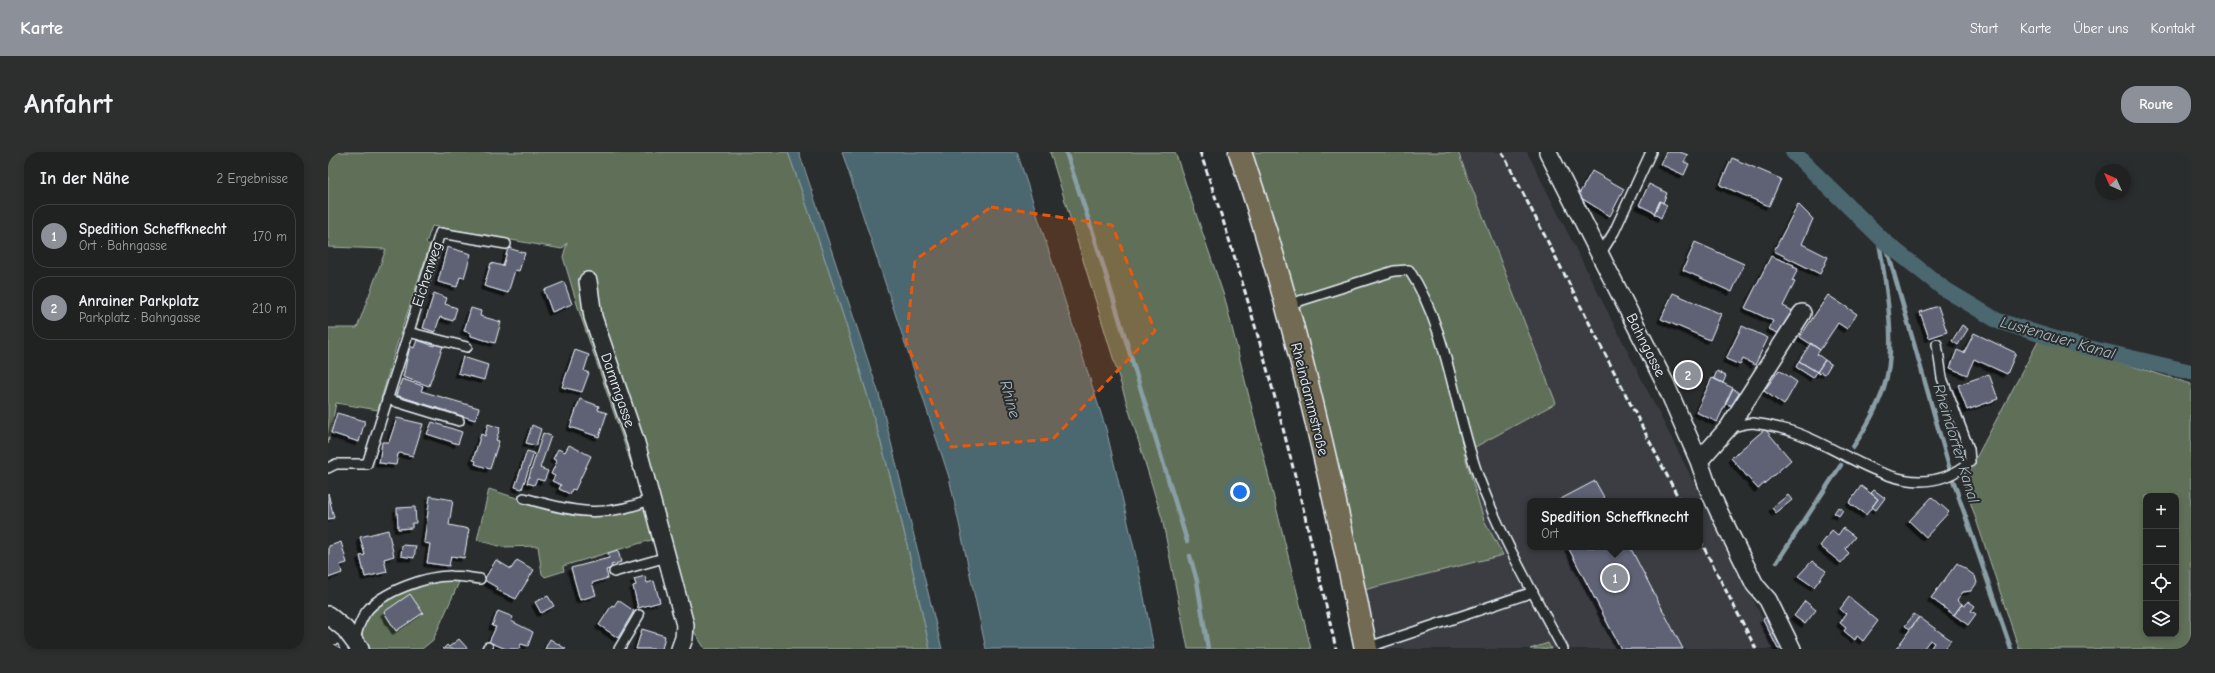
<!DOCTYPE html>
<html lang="de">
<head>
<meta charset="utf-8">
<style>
	:root { --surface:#202222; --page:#2d2f2f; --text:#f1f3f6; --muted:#a2a4a5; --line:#3d3f40; --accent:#8c9099 }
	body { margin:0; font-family:"Comic Neue",sans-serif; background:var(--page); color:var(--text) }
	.controls { position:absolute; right:12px; bottom:12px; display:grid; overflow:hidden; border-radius:8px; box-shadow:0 2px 6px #0003 }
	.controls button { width:36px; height:36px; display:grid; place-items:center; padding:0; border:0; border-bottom:1px solid var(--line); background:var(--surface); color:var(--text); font:20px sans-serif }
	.compass { position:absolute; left:1767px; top:12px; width:36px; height:36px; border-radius:50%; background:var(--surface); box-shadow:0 2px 6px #0003; rotate:315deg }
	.you { position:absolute; left:912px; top:340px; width:14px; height:14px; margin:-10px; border:3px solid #fff; border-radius:50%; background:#1a73e8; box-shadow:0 0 0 6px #1a73e833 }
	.badge { display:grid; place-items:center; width:26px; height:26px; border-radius:50%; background:var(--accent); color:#fff; font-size:13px; font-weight:700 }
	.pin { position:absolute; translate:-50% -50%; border:2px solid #fff; box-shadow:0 1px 4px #0006 }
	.popup { position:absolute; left:1199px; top:346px; width:176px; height:52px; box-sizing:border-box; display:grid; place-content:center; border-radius:8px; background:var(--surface); filter:drop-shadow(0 1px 3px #0005); font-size:13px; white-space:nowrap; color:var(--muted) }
	.popup b { font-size:15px; color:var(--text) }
	.popup::after { content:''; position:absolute; left:50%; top:100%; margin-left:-8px; border:8px solid transparent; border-top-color:var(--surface) }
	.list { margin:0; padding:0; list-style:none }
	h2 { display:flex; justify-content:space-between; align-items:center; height:52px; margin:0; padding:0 16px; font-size:17px }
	h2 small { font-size:13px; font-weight:400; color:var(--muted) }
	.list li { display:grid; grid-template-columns:26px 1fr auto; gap:12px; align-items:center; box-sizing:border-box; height:64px; margin:0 8px 8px; padding:0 8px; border:1px solid var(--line); border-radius:16px }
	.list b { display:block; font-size:15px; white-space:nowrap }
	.list p { margin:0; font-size:13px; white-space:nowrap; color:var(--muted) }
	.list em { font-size:13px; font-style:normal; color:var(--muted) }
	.icon { flex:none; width:22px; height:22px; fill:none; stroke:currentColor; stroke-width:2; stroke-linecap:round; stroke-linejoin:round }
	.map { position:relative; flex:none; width:1863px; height:497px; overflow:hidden; border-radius:16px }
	header { display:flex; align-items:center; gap:24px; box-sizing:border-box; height:56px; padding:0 20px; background:var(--accent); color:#fff }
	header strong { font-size:19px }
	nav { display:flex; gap:22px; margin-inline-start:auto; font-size:14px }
	.intro { display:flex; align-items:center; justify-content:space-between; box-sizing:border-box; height:96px; padding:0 24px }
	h1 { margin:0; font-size:28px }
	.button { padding:10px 18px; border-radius:16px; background:var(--accent); color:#fff; font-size:14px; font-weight:700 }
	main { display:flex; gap:24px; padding:0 24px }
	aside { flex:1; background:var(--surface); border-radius:16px; box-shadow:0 2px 6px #0003 }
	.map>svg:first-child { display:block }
</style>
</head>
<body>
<header>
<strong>Karte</strong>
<nav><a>Start</a><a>Karte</a><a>Über uns</a><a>Kontakt</a></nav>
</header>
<div class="intro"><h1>Anfahrt</h1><a class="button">Route</a></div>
<main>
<aside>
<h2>In der Nähe<small>2 Ergebnisse</small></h2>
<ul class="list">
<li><span class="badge">1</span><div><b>Spedition Scheffknecht</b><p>Ort · Bahngasse</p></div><em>170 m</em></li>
<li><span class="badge">2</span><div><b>Anrainer Parkplatz</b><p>Parkplatz · Bahngasse</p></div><em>210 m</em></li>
</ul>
</aside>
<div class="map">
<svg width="1863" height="497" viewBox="0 0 1863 497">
	<defs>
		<filter id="shadow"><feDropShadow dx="-3.5" dy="3.5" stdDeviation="0" flood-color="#0009"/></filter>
	</defs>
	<rect width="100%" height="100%" fill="#2a2d2e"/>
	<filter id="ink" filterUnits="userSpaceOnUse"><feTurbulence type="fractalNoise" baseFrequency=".025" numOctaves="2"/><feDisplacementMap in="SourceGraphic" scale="8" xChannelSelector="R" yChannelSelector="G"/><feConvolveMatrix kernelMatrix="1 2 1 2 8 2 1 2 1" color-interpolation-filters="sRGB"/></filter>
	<g filter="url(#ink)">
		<path fill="#3a3d43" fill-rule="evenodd" d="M1130 0H1199L1450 497H1223L1220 491 1202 497H1044L1032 439 1174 403 1156 368 1136 301 1185 142ZM1202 349H1372V395H1202Z"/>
		<path fill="#607058" stroke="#a4b0a8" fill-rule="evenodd" d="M0 0H460C501 115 538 231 569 350 581 398 591 448 602 497H377L362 473 330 386 235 414 236 419 217 425 214 422 210 394 174 395 149 388 161 337 234 361 257 363 318 355 252 162 235 105 239 91 234 97 104 74 98 91 102 93 68 195 50 258 8 251 0 292V176H29L58 97 0 95Z
			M722 0H847L897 147 983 497H860L834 366Z
			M922 0H1130L1228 251 1136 301 1156 368 1175 403 1032 439Z
			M1712 186 1863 232V497H1691L1633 322 1649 304ZM1818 344H1848V482H1818Z
			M132 428 105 488 94 497H37C35 489 33 481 36 473 43 450 83 433 104 429 113 427 123 428 132 428Z
			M1220 491 1223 497H1202Z"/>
		<path fill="#4c6770" stroke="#8a9ea6" d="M460 0H471L551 242 614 497H602C591 448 581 398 569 350 538 231 501 115 460 0Z
			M514 0H689L778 277 809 409 826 497H658L621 325Z"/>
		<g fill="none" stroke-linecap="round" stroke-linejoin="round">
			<path stroke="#8a9ea6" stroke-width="4.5" d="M738 0 767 87 859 389
				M1557 90 1624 325 1683 497
				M1525 295C1538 276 1549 257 1556 235 1570 195 1557 126 1550 84
				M862 404 869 429 880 497
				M1449 410 1513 313"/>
			<path stroke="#4c6770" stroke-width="16" d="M1465 0 1557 90 1615 136 1670 169 1744 192 1863 220"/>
		</g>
		<path fill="#5e6274" stroke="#e8f1f8" filter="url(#shadow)" d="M1338 0H1352L1360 3 1356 10 1361 12 1356 23 1332 12Z
			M1404 6 1453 27 1441 54 1392 33Z
			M1264 19 1296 37 1282 64 1250 44Z
			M1321 32 1339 41 1335 51 1332 49 1327 61 1311 53Z
			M1332 49 1339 53 1333 66 1326 62Z
			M1470 52 1485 67 1474 92 1500 105 1492 122 1446 99Z
			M1367 90 1416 112 1404 140 1355 118Z
			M119 95 143 102 136 126 132 125 129 135 110 130Z
			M180 96 197 101 191 119 187 118 180 141 156 134 163 111 175 114Z
			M1443 104 1466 113 1465 115 1470 117 1464 129 1467 130 1455 154 1465 159 1454 183 1441 177 1445 169 1417 156Z
			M236 130 244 152 224 160 216 138Z
			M106 141 119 146 117 152 129 156 125 169 112 165 107 180 95 176Z
			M1345 141 1393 162 1382 188 1333 167Z
			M1500 143 1529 162 1519 177 1510 171 1492 198 1472 185Z
			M1610 154 1619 180 1601 186 1592 160Z
			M143 156 153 159 152 164 173 170 167 191 143 184V181L136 179Z
			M1634 173 1640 177 1630 193 1624 189Z
			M1414 174 1440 186 1427 213 1415 207 1412 213 1398 207Z
			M1646 181 1688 201 1679 222 1646 207 1639 223 1622 216 1629 198 1636 201Z
			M89 188 106 194 107 191 115 194 101 234 75 225 82 194 86 196Z
			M1483 191 1492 198 1489 202 1497 208 1489 220 1471 209Z
			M247 198 261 203 256 219 261 221 254 240 234 235Z
			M135 205 160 213 156 228 130 221Z
			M1497 208 1503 212 1497 222 1493 220 1492 222 1489 220Z
			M1471 209 1489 220 1485 226 1468 215Z
			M1451 218 1469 230 1456 253 1436 239Z
			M1389 219 1398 224 1395 231 1386 226Z
			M1661 222 1670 247 1639 258 1630 233Z
			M1384 226 1405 236 1389 270 1368 260Z
			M74 227 95 234 93 239 151 256 147 268 68 243Z
			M1405 236 1413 243 1407 254 1397 252Z
			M252 247 271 254 270 258 279 261 271 285 242 275Z
			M9 261 37 269 31 290 3 281Z
			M69 266 95 272 85 304 72 301 70 302 68 313 51 311 54 290H61Z
			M104 270 134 280 130 292 99 282Z
			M160 272 172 276 168 288 171 289 162 317 147 312 148 309 145 308 153 282 157 284Z
			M204 273 213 277 208 294 198 291Z
			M1437 277 1463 308 1430 337 1403 306Z
			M215 281 223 284 212 316 220 319 216 329 209 327 206 333 199 331Z
			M241 293 263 304 247 338 244 337 242 342 231 337 233 333 224 329 227 324 223 322 229 309 225 307 230 297 237 300Z
			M199 299 206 301 194 337 187 335Z
			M1267 329 1278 349H1229Z
			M1533 334 1550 347 1538 363 1521 351Z
			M1546 338 1557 346 1548 358 1544 355 1550 347 1543 341Z
			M0 341 6 366 0 367Z
			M1460 343 1464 348 1448 361 1444 356Z
			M102 344 125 348 121 373 141 377 136 406 123 404 121 414 99 411 102 392 96 391Z
			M1604 345 1621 360 1598 385 1581 369Z
			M87 355 88 371H84V376L70 377 69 356Z
			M1510 355 1515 358 1511 364 1506 361Z
			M1515 376 1527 385 1517 397 1521 401 1513 411 1492 394 1504 378 1510 383Z
			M60 378 66 404 56 407 59 420 37 425 32 404 37 403 32 385Z
			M13 390 19 411 12 413 14 421 0 426 1 394Z
			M74 393 88 394 86 406 73 404Z
			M1240 395H1302L1355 497H1293Z
			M290 398 293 410 283 413 285 416 278 418 280 426 264 431 268 443 252 448 243 416 281 406 280 401Z
			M168 408 183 417 189 408 206 418 188 447 169 438 170 436 156 428Z
			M1484 409 1498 419 1486 435 1470 424Z
			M1629 411 1647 424 1649 431 1643 439 1635 440 1629 448 1634 452 1626 463 1603 446Z
			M317 424 319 431 326 429 332 450 310 456 305 434 308 433 306 427Z
			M82 442 95 461 68 479 56 460Z
			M220 444 226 454 213 461 207 450Z
			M1521 445 1550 469 1535 489 1529 484 1527 488 1516 479 1518 476 1512 471 1518 462 1512 457Z
			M290 448 306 459 290 486 271 473 284 453 286 454Z
			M1477 449 1488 458 1477 472 1466 464Z
			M1640 449 1647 454 1643 459 1648 462 1640 473 1626 463 1634 452 1637 454Z
			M170 459 185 465 183 469 205 480 200 494 193 492 191 497H178L161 490 168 475 164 474Z
			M1586 462 1591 465 1582 477 1577 474Z
			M1439 465 1455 497H1450L1435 467Z
			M1591 465 1623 488 1617 497H1602L1606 491 1602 488 1595 497H1568Z
			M314 477 337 484 334 497H308Z
			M131 487 140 497H115L119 493 121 495Z
			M222 487 238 497H217Z
			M10 492 12 497H0V495Z"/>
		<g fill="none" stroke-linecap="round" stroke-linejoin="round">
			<defs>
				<path id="lane" d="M1273 101 1286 80 1323 0
					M959 153 1066 119 1081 118C1120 176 1127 263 1152 329 1174 387 1206 442 1235 497
					M80 180 139 195
					M59 247 131 269
					M1401 275C1409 275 1417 271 1425 271 1434 272 1444 274 1452 276 1515 290 1579 363 1642 310L1641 297 1614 226 1609 192
					M0 316 8 312H39L112 81 178 92
					M196 346C242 359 277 368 323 347
					M286 420 339 405
					M27 488C29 478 32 469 38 460 53 440 100 423 124 424 133 424 143 426 152 427
					M1038 496 1205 440
					M159 497 160 495
					M291 497 311 463"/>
				<path id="street" d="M1220 0 1337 231 1371 309 1381 338 1392 362 1427 433 1440 448 1464 497
					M260 129 265 165 308 291 357 473 356 486 352 497
					M1371 309 1401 275 1474 161
					M0 463 17 477 32 497"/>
				<path id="primary" d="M912 0C967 162 1004 330 1038 497"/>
			</defs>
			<use href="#lane" stroke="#e8f1f8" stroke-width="12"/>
			<use href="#street" stroke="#e8f1f8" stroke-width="20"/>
			<use href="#primary" stroke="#e8f1f8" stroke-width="25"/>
			<use href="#lane" stroke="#2a2d2e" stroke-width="9"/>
			<use href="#street" stroke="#2a2d2e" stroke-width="17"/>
			<use href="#primary" stroke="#736b52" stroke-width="22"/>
			<path stroke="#e8f1f8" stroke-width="3" stroke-dasharray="6 3" stroke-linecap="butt" d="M872 0C929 163 970 329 1008 497
				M1174 0 1352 349
				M1372 388 1428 497"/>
		</g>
	</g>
	<path fill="#e8590c" fill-opacity="0.2" stroke="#e8590c" stroke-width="3" stroke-dasharray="8 5" stroke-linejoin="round" d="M663 55 784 73 827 179 725 287 623 295 578 190 587 108Z"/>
	<g text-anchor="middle" stroke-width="4" stroke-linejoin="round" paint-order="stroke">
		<g font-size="15" fill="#e8f1f8" stroke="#2a2d2e">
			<text transform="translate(99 122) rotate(-72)" y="5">Eichenweg</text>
			<text transform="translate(1318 193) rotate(63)" y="5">Bahngasse</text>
			<text transform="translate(290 238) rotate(71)" y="5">Dammgasse</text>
			<text transform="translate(982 247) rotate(76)" y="5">Rheindammstraße</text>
		</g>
		<g font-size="16" font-style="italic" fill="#aabac2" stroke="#2a2d2e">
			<text transform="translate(1730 185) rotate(16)" y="6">Lustenauer Kanal</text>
			<text transform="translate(683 247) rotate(74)" y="6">Rhine</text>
			<text transform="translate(1629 291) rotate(73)" y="6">Rheindorfer Kanal</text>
		</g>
	</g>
</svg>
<div class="controls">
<button>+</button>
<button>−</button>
<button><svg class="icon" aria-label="locate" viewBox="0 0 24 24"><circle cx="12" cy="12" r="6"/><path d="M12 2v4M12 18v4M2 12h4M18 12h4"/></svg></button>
<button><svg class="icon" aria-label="layers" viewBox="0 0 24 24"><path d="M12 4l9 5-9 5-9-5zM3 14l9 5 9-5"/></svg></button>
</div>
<svg class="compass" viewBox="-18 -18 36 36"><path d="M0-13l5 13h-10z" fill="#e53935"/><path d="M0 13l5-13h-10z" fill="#a2a4a5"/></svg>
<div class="you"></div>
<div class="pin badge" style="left:1287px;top:426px">1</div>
<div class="popup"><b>Spedition Scheffknecht</b>Ort</div>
<div class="pin badge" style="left:1360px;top:223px">2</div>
</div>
</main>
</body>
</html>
